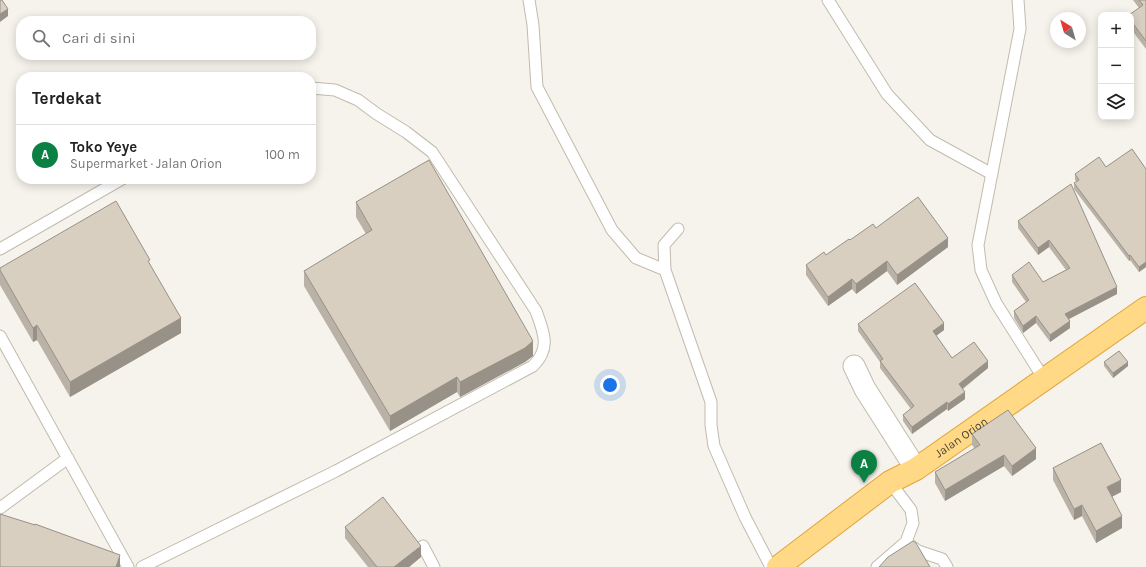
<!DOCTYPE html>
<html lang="id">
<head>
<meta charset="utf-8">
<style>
	:root { --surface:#fff; --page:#f6f6f6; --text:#222; --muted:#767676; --line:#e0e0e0; --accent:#0b8043 }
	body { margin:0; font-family:Karla,sans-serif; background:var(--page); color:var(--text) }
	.controls { position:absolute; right:12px; top:12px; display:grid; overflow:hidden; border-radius:8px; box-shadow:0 2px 10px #0003 }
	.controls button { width:36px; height:36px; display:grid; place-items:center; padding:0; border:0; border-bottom:1px solid var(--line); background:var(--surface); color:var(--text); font:20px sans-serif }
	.compass { position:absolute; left:1050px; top:12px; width:36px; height:36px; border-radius:50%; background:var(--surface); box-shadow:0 2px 10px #0003; rotate:323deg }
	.you { position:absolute; left:610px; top:385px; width:14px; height:14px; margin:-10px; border:3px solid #fff; border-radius:50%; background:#1a73e8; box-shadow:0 0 0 6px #1a73e833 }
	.badge { display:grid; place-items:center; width:26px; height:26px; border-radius:50%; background:var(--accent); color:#fff; font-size:13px; font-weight:700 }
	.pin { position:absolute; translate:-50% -33px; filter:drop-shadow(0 1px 2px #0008) }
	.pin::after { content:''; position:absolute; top:21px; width:14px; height:12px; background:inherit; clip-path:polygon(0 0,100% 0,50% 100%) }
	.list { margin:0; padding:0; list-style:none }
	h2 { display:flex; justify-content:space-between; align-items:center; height:52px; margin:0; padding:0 16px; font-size:17px }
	h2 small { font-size:13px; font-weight:400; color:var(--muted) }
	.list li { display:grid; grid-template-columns:26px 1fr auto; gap:12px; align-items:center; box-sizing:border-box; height:60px; padding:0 16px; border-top:1px solid var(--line) }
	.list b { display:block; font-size:15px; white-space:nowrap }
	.list p { margin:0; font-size:13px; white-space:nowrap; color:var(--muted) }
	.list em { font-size:13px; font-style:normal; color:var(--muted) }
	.icon { flex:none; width:22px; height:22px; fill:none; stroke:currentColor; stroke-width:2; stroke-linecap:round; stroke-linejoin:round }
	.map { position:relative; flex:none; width:1146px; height:567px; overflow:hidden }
	.search { position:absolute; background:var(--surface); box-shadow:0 2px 10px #0003; left:16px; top:16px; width:300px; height:44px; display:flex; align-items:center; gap:10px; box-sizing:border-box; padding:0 14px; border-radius:16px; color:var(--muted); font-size:15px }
	.panel { position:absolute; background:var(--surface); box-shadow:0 2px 10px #0003; left:16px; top:72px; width:300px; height:112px; border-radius:16px }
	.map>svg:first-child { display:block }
</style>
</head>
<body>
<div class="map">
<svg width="1146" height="567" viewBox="0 0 1146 567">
	<rect width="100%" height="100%" fill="#f6f3ec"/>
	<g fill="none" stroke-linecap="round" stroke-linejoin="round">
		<defs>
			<path id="service" d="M529 0 533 25 537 87 612 230 636 258 665 270 711 402V425L714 446 745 517 771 567
				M828 0 887 94 930 140 992 174
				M1018 0 1020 29 978 245 981 270 996 303 1044 379
				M0 249 122 179
				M665 270 664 245 678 229
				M0 336 128 567
				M890 482 911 510 913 523 906 542 918 551 942 559 947 567
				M0 508 68 458
				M423 546 434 567
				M142 567 336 471 533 366C551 348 544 333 536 311L432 152 406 132 377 114 358 100 335 90 311 88
				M877 567 906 542"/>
			<path id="minor" d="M854 366 865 389 916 469"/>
			<g id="trunk">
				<path id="s1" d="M778 567 890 482 916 469 1146 308"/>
			</g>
		</defs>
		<use href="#service" stroke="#c2bbae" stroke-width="13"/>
		<use href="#minor" stroke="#c2bbae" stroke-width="23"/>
		<use href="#trunk" stroke="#e0a43c" stroke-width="24"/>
		<use href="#service" stroke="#fff" stroke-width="11"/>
		<use href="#minor" stroke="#fff" stroke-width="21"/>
		<use href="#trunk" stroke="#ffd985" stroke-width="22"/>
	</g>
	<path fill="#bab2a6" d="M1133 0H1146V49L1131 29V15L1139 8Z
		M1106 167 1146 169V267L1139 272 1130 260 1129 261 1074 189V183L1077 182 1075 180V174Z
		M1071 184 1117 294 1069 319 1070 328 1050 342 1036 323 1023 333 1014 318V311L1026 302 1012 282V275L1043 282 1066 270 1049 247 1038 255 1018 228V221Z
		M356 202 533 356 525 362 460 397 457 392 390 431 304 286V271L366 234 356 217Z
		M876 228 948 247 897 285 887 271 856 294 852 289 828 306 806 275V265L826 255 850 240Z
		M150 265 181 333 70 397 37 340 33 342 0 285V268Z
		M858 324 944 330 936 336 952 358 988 368 963 389 965 399 948 411 947 409 912 434 903 421V415L911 409 880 368V362L858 331Z
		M1104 362 1128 366 1113 378 1104 366Z
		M972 434 1036 459 1012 476 1004 466 945 501 935 483V472L975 449 972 445Z
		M1053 468 1121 492 1112 497 1122 528 1096 543 1082 516 1074 520 1053 480Z
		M345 527 421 557 409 567H368L345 538Z"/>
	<path fill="#979187" d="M8 9V16L0 22V14Z
		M948 238V247L897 285V275Z
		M1049 240V247L1038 255V248Z
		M1130 255V260L1129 261V256Z
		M887 261V271L856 294V284Z
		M1146 262V267L1139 272V267Z
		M852 279V289L828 306V297Z
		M1117 287V294L1065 321V314Z
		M1036 316V323L1023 333V326Z
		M181 318V333L70 397V382Z
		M1070 321V328L1050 342V335Z
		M944 323V330L933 338V331Z
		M37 325V340L33 342V328Z
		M533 341V356L525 362 460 397V382Z
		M988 361V368L959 391V384Z
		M1128 362V366L1113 378V373Z
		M457 377V392L390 431V416Z
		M965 392V399L948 411V404Z
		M947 402V409L912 434V427Z
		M1036 448V459L1012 476V466Z
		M1004 455V466L945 501V490Z
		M1121 480V492L1107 499V487Z
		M1082 505V516L1074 520V509Z
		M1122 516V528L1096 543V531Z
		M421 546V557L409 567H394Z
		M120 555V567H116Z"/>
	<path fill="#d8cfc1" stroke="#979187" d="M0 0H2L8 9 0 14Z
		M1139 0H1146V41L1131 21V15H1129L1143 5Z
		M1132 149 1146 169V262L1139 267 1130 255 1129 256 1074 183 1079 180 1075 174 1099 157 1106 167Z
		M429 160 533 341 525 348 460 382 457 377 390 416 304 271 372 230 356 202Z
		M1071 184 1117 287 1065 314 1070 321 1050 335 1036 316 1023 326 1014 311 1029 300 1028 299 1012 275 1029 262 1043 282 1070 268 1049 240 1038 248 1018 221Z
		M918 197 948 238 897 275 887 261 856 284 852 279 828 297 806 265 824 252 826 255 849 239 850 240 873 224 876 228Z
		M116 201 150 260 148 261 181 318 70 382 37 325 33 328 0 270V268Z
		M915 283 944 323 933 331 952 358 974 342 988 361 959 384 965 392 948 404 947 402 912 427 903 415 914 406 880 361 883 359 858 324Z
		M1119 351 1128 362 1113 373 1104 362Z
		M1008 410 1036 448 1012 466 1004 455 945 490 935 472 980 445 972 434Z
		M1101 443 1121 480 1107 487 1122 516 1096 531 1082 505 1074 509 1053 468Z
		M383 497 421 546 394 567H377L345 527Z
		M0 514 35 525V524L120 555 116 567H0Z
		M913 541 916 543 930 567H879L888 557Z"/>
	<g text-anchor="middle" stroke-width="3" stroke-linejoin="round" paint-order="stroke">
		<g font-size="12" fill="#4b4439" stroke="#fff">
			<text dy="4" stroke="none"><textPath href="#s1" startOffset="225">Jalan Orion</textPath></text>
		</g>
	</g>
</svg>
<div class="controls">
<button>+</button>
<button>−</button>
<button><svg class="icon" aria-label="layers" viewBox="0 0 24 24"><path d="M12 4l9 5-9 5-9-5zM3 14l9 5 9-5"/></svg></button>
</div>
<svg class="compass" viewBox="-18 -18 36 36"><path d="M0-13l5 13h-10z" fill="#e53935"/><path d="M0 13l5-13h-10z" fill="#767676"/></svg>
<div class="you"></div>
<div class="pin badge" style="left:864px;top:483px">A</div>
<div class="search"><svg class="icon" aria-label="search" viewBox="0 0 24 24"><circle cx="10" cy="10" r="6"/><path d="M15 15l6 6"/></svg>Cari di sini</div>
<section class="panel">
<h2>Terdekat<small></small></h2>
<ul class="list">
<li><span class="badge">A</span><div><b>Toko Yeye</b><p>Supermarket · Jalan Orion</p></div><em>100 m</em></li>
</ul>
</section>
</div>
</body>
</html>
